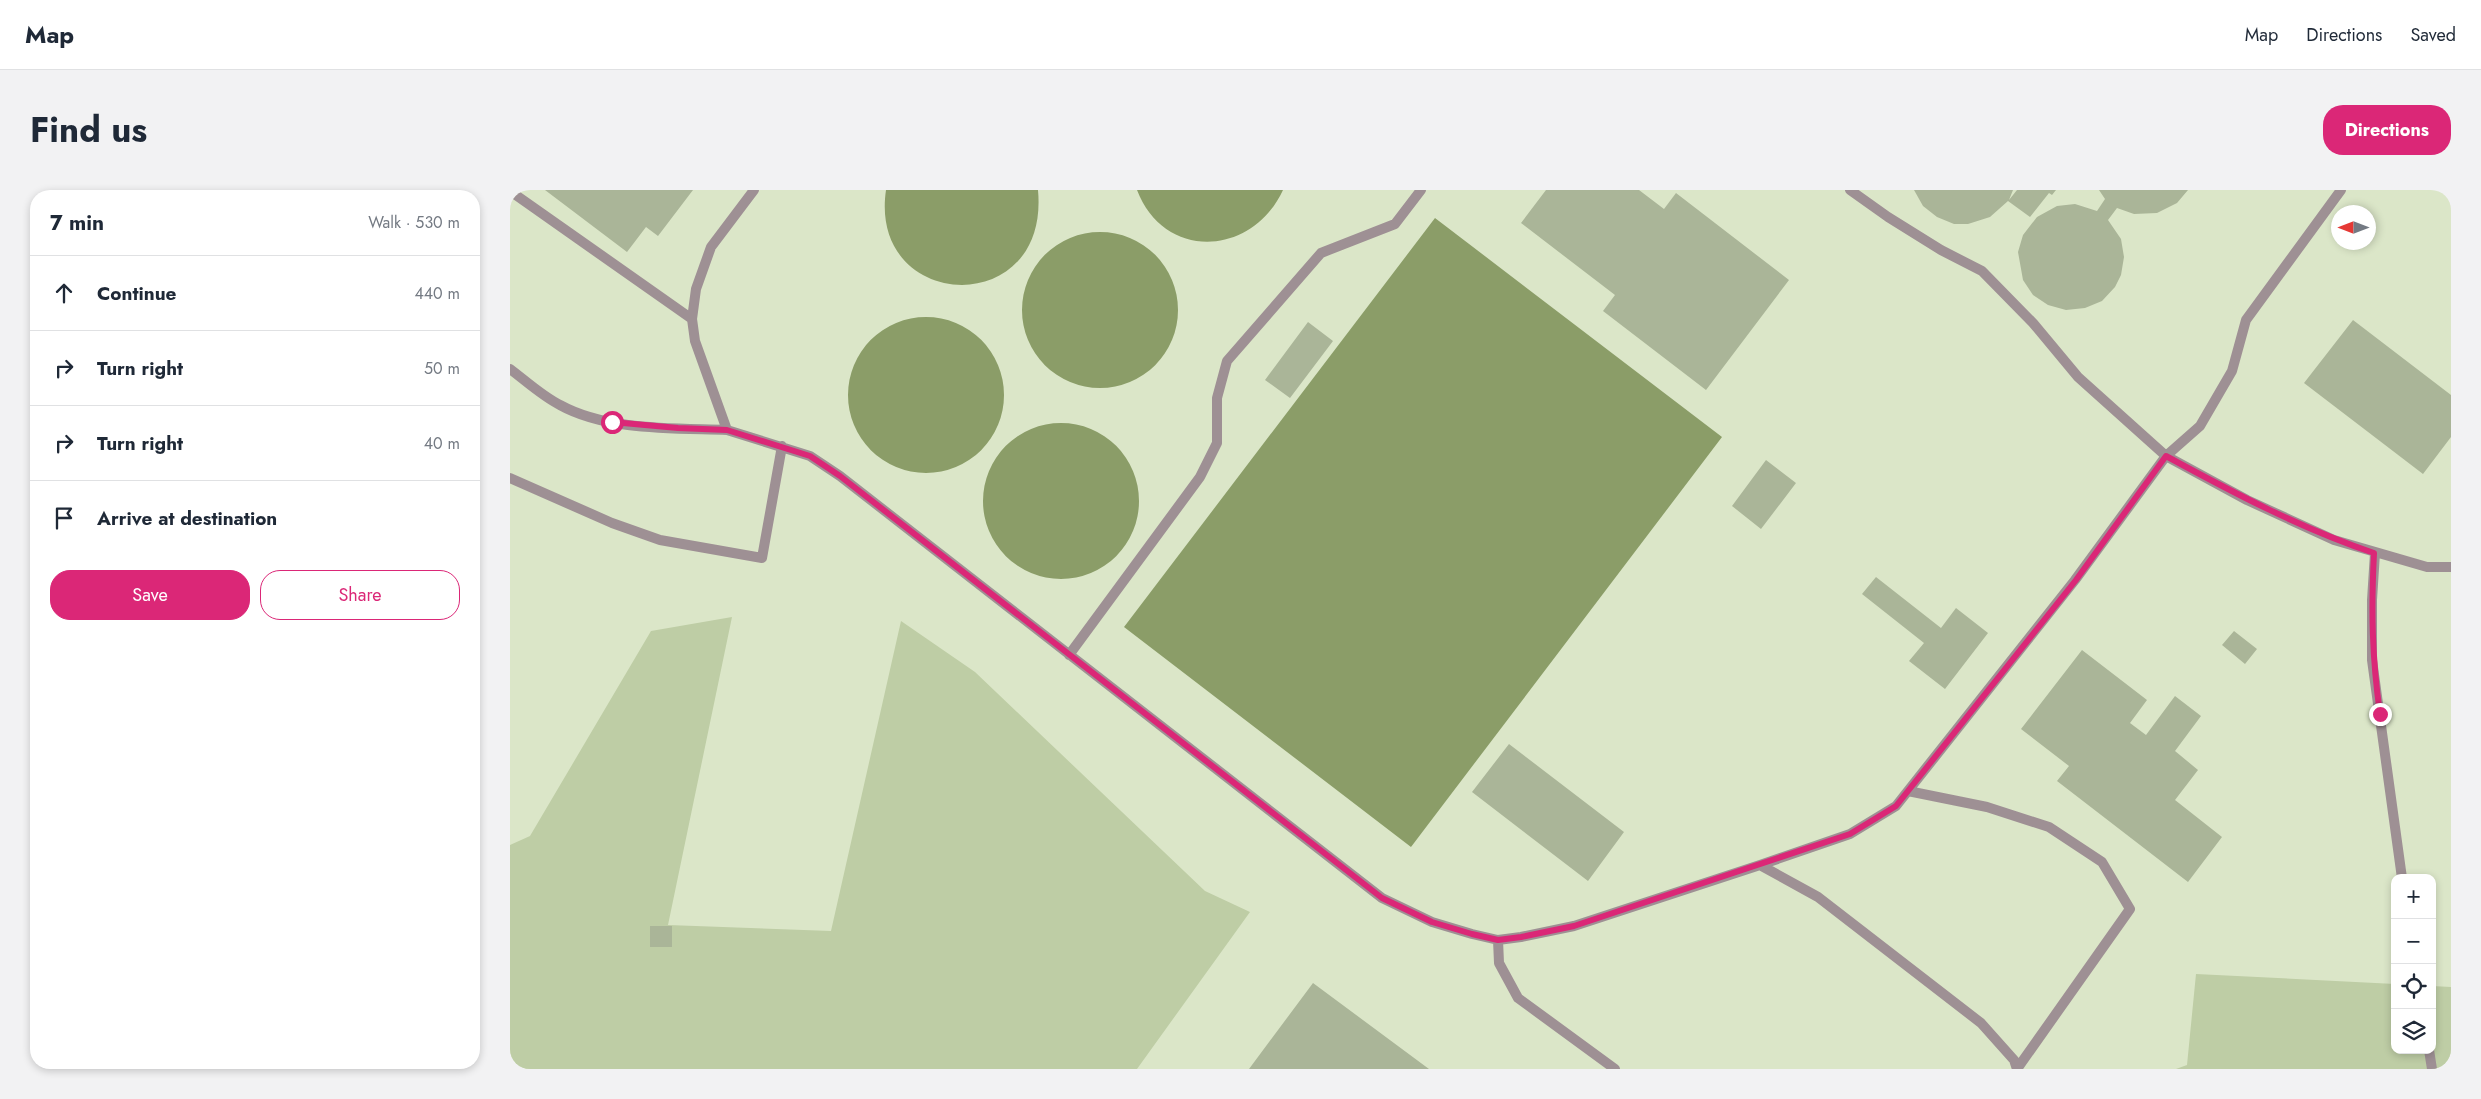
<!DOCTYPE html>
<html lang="en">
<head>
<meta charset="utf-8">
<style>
	:root { --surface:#fff; --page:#f2f2f3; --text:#1f2937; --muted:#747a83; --line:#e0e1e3; --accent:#db2777 }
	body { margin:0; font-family:Jost,sans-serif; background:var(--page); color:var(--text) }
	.controls { position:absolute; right:15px; bottom:15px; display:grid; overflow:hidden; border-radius:10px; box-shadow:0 2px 8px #0003 }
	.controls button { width:45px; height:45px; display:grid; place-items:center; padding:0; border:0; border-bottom:1px solid var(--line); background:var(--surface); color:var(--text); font:25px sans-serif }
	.compass { position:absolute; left:1821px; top:15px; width:45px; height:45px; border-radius:50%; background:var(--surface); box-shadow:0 2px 8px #0003; rotate:270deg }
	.stop { position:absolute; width:15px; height:15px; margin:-11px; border:4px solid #db2777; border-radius:50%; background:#fff }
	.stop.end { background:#db2777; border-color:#fff; box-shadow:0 1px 5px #0008 }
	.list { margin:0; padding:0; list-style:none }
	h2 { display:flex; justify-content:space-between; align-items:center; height:65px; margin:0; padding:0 20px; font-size:21px }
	h2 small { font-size:16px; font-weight:400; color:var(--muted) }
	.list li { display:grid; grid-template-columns:32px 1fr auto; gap:15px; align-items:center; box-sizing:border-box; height:75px; padding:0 20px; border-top:1px solid var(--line) }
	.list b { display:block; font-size:19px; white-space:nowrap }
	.list em { font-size:16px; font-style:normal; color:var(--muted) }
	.actions { display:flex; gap:10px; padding:15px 20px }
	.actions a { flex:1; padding:11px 0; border:1px solid var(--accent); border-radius:20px; text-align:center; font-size:18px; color:var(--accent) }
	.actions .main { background:var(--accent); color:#fff }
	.icon { flex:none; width:28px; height:28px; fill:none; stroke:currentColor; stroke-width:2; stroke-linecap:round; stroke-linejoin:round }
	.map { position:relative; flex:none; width:1941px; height:879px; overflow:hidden; border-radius:20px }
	header { display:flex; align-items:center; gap:30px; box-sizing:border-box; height:70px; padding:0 25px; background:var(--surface); border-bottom:1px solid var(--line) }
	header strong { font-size:24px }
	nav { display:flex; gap:28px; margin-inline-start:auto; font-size:18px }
	.intro { display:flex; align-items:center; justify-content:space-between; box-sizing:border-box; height:120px; padding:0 30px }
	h1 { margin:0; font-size:35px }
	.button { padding:12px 22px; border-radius:20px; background:var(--accent); color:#fff; font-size:18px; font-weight:700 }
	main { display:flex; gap:30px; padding:0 30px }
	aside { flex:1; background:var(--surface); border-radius:20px; box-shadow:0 2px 8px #0003 }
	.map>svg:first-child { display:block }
</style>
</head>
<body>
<header>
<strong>Map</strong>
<nav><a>Map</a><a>Directions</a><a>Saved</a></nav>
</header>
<div class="intro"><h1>Find us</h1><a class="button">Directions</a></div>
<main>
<aside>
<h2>7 min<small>Walk · 530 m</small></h2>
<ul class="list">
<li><svg class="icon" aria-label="ahead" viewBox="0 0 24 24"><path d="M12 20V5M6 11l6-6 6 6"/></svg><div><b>Continue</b></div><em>440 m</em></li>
<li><svg class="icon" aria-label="right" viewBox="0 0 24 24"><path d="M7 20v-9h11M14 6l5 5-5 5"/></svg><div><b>Turn right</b></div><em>50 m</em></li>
<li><svg class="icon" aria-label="right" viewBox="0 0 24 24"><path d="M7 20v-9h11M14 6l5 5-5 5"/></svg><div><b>Turn right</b></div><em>40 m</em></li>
<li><svg class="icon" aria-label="arrive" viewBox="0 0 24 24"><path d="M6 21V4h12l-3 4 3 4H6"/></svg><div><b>Arrive at destination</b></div></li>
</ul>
<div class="actions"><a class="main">Save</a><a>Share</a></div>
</aside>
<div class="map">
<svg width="1941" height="879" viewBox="0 0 1941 879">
	<rect width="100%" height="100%" fill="#dbe6c8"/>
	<path fill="#becda5" d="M222 427 158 735 321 741 391 431 465 482 695 701 740 722 627 879H0V655L20 646 141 441Z
		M1686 784 1885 794V860H1922V796L1941 797V879H1666L1677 875Z"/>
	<path fill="#8b9d68" d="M376 0H528C540 131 358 122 376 0Z
		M627 0H773C742 67 654 71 627 0Z
		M925 28 1212 247 901 657 614 437Z
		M512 120a78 78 0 1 1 156 0a78 78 0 1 1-156 0Z
		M338 205a78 78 0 1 1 156 0a78 78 0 1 1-156 0Z
		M473 311a78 78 0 1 1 156 0a78 78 0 1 1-156 0Z"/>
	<path fill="#aab598" d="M35 0H183L148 46 136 37 117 62Z
		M1036 0H1129L1154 19 1166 3 1279 90 1196 200 1093 121 1105 105 1011 33Z
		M1404 0H1503L1499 10 1507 0H1546L1542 5 1539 3 1520 27 1498 11 1480 27 1458 34H1444L1427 27 1413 16Z
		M1589 0H1678L1667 13 1647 23 1624 24 1607 18 1598 30 1611 49 1614 67 1611 85 1605 97 1592 111 1575 118 1556 120 1538 115 1523 105 1513 90 1508 62 1513 45 1527 27 1547 16 1565 14 1587 21 1595 9Z
		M1843 130 1941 205V247L1913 284 1794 193Z
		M798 132 823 151 780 208 755 190Z
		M1256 270 1286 293 1251 339 1222 316Z
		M1366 387 1431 438 1446 418 1478 443 1435 499 1399 471 1414 453 1352 404Z
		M1724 441 1747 459 1735 474 1712 455Z
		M1572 460 1637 510 1620 533 1636 545 1665 506 1691 526 1665 561 1688 580 1665 610 1712 647 1678 692 1547 591 1559 576 1511 539Z
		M999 554 1114 642 1078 691 962 602Z
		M140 736H162V757H140Z
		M803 793 919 879H739Z"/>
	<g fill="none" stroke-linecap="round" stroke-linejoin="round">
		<path stroke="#9e9094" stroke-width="10" d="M244 0 201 57 186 99 182 129 185 151 217 240 300 266 330 286 872 708 922 732 962 744 988 750 1011 747 1064 736 1250 675 1340 644 1386 616 1565 390 1656 266 1690 236 1722 181 1736 130 1831 0
			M1340 0 1378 27 1431 60 1472 81 1523 133 1568 187 1656 266 1737 310 1824 350 1917 377H1941
			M0 1 182 129
			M0 179C16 191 32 206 50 215 97 241 164 238 217 240
			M0 288 102 333 150 350 252 368 272 256
			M1865 363 1862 410V470L1892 688
			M559 465 690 287 707 253V208L717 171 811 63 885 34 911 0
			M1398 601 1477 617 1539 637 1592 672 1620 719 1507 879
			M1250 675 1308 707 1471 833 1504 870 1507 879
			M988 750 989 773 1008 808 1105 879
			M1919 860 1922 879"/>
	</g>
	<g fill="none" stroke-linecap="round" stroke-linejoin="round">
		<path stroke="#db2777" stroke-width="6" d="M102 232 168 238 217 240 300 266 330 286 872 708 922 732 962 744 988 750 1011 747 1064 736 1340 644 1386 616 1566 390 1656 266C1724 303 1792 339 1864 363 1861 421 1862 467 1870 524"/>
	</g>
</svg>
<div class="controls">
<button>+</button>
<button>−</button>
<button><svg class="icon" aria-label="locate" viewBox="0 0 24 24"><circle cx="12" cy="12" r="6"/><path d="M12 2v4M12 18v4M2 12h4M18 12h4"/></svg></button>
<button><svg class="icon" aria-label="layers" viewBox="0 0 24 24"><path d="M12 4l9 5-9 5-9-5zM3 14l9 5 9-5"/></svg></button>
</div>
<svg class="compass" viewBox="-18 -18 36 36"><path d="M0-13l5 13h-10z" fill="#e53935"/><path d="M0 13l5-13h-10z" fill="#747a83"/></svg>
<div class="stop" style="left:102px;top:232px"></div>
<div class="stop end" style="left:1870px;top:524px"></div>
</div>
</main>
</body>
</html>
